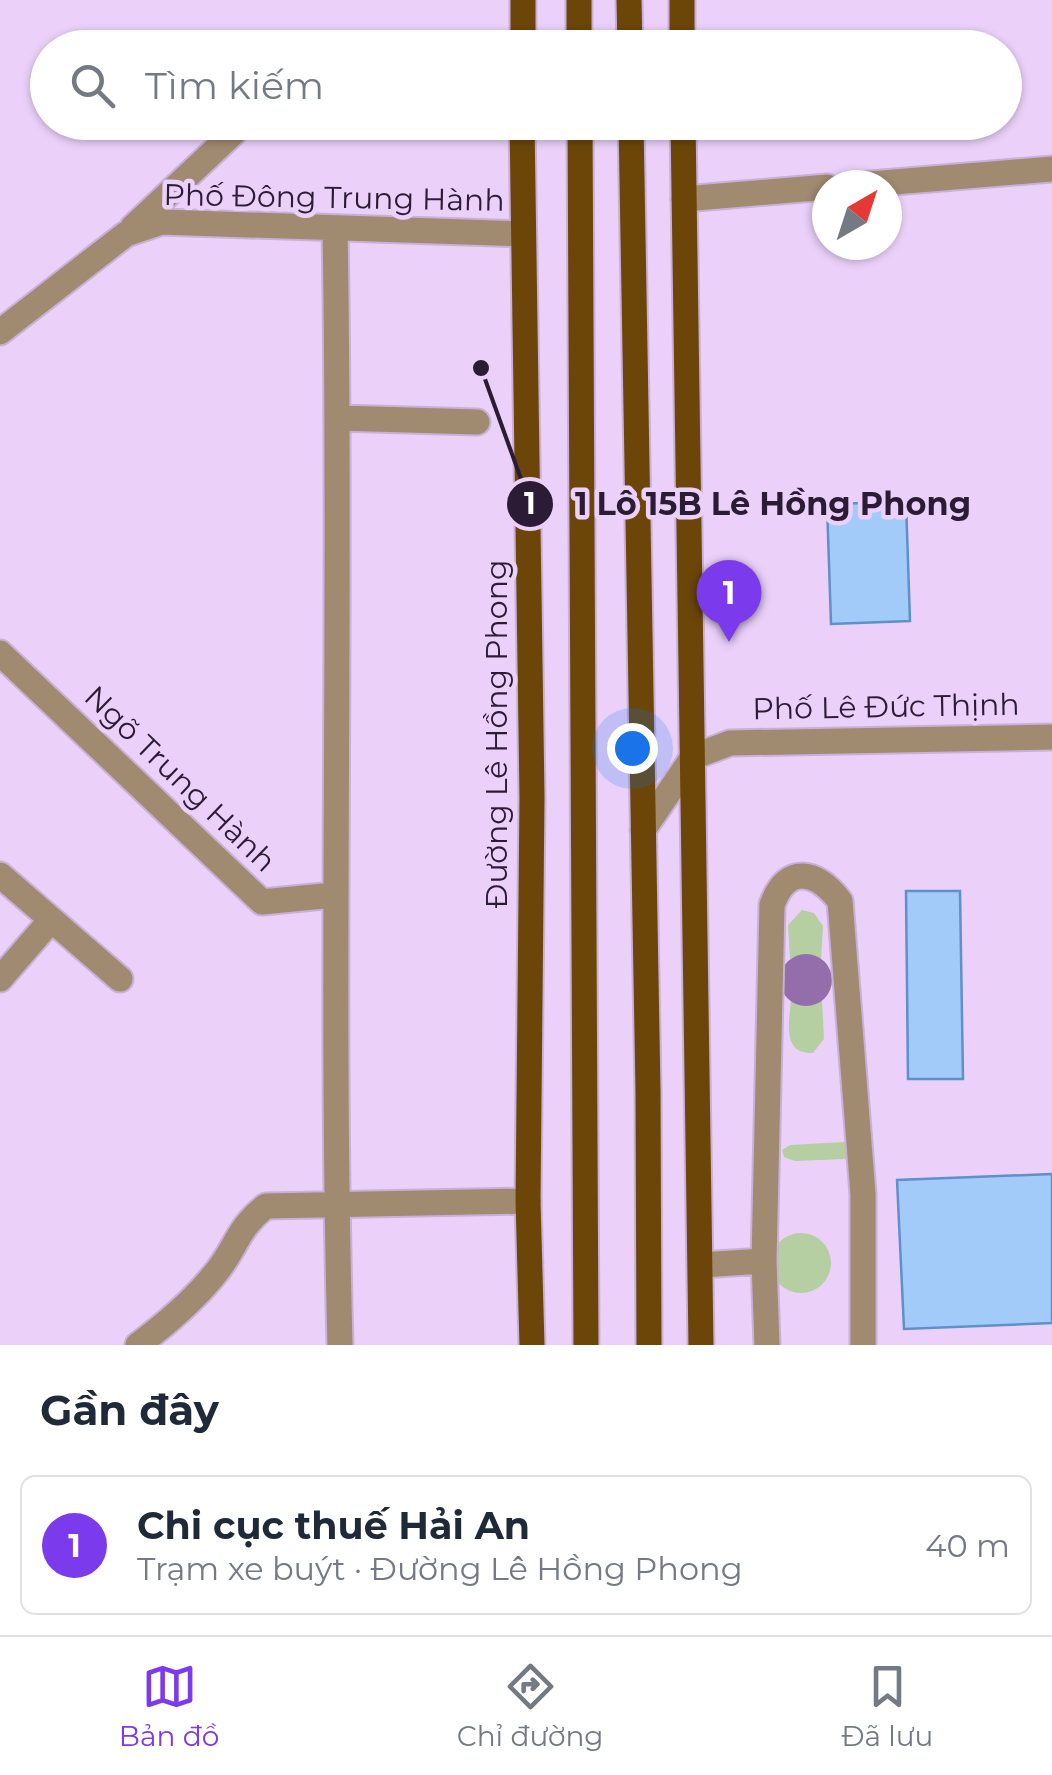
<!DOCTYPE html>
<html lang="vi">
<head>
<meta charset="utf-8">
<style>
	:root { --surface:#fff; --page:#f6f6f7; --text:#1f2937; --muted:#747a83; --line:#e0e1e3; --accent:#7c3aed }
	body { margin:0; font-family:Montserrat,sans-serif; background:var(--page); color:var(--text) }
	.compass { position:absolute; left:812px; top:170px; width:90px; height:90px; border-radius:50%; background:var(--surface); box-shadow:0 2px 8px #0004; rotate:39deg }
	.you { position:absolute; left:632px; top:748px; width:35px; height:35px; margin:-25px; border:8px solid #fff; border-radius:50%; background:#1a73e8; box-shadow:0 0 0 15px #1a73e833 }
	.badge { display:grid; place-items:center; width:65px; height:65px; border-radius:50%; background:var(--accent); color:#fff; font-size:32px; font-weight:700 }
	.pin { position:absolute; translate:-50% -82px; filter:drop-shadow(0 2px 5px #0008) }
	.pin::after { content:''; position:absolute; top:52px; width:35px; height:30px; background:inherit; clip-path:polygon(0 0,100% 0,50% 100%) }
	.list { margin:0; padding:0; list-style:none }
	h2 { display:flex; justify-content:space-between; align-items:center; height:130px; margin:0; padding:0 40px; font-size:42px }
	h2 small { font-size:32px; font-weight:400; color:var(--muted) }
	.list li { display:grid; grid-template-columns:65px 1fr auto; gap:30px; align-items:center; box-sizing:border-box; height:140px; margin:0 20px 20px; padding:0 20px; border:2px solid var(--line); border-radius:15px }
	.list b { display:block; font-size:38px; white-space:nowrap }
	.list p { margin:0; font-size:32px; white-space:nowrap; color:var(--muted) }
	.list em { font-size:32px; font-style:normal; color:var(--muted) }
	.icon { flex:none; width:55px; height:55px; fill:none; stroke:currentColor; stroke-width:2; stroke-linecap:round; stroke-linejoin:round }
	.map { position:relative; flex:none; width:1052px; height:1345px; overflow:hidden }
	.search { position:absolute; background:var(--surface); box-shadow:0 2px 8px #0004; left:30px; right:30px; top:30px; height:110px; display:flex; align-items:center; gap:25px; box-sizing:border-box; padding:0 35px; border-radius:55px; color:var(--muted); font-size:38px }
	.sheet { height:290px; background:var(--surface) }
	nav { display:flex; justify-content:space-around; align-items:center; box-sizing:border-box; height:140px; border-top:2px solid var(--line); background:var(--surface); font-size:28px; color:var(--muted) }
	nav a { display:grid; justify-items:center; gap:5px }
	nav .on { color:var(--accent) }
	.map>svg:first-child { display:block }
</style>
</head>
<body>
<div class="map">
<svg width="1052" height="1345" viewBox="0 0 1052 1345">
	<rect width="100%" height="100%" fill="#ebd1fa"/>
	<path fill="#b5cfa2" d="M802 910 814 913 823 926 821 960C811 954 801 954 790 959L788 925Z
		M822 1000 824 1039 813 1053C782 1054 789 1023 791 1001 801 1007 812 1006 822 1000Z
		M844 1142 849 1145 850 1156 845 1159 795 1161 784 1157 782 1150 790 1145Z
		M771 1263a30 30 0 1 1 60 0a30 30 0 1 1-60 0Z"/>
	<path fill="#946eaa" d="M780 980a26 26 0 1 1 52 0a26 26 0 1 1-52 0Z"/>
	<path fill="#a2cbfa" stroke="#5e90c9" stroke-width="2.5" d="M906 502 910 621 831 624 827 504Z
		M906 891H960L963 1079H908Z
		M1052 1174V1323L904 1329 897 1180Z"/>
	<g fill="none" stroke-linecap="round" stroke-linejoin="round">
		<defs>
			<path id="minor" d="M858 185 1052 169
				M684 199 827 187
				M133 227 245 122
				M335 230C342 602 330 973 340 1345
				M0 332 126 234 162 222 522 234
				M339 418 477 422
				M0 653 262 902 334 895
				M643 830 693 757 730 743 1052 737
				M0 875 120 979
				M0 979 51 920
				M701 1265 764 1261
				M138 1345C166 1324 192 1302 214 1275 236 1250 236 1229 266 1206L528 1201
				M767 1345 764 1261 772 905C787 863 817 871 840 901L863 1194V1345"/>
			<path id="major" d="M579 0V48
				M629 0 630 48
				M682 0V48
				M523 48V0
				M522 122 532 797 528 1201 532 1345
				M580 122 586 1345
				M631 122 648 1091 649 1345
				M683 122 701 1345"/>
		</defs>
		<use href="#minor" stroke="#c9b0d7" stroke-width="29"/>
		<use href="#major" stroke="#c9b0d7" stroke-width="29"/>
		<use href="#minor" stroke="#a08a70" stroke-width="25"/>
		<use href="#major" stroke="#6b4608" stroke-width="25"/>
	</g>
	<g text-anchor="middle" stroke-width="9" stroke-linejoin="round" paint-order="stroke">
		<g font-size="30" fill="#2c1b35" stroke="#ebd1fa">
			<text transform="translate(334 198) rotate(1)" y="10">Phố Đông Trung Hành</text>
			<text transform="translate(886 707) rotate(-1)" y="10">Phố Lê Đức Thịnh</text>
			<text transform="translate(497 734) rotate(-90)" y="10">Đường Lê Hồng Phong</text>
			<text transform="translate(180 779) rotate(44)" y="10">Ngõ Trung Hành</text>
		</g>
	</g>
	<path fill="none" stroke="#2c1b35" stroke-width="4" d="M481 368L530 504"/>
	<g fill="#2c1b35" stroke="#ebd1fa" stroke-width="4">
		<circle cx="481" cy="368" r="10"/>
		<circle cx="530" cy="504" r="25"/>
	</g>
	<g font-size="30" text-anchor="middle" font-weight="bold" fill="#fff">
		<text x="530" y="514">1</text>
	</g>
	<g font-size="32" text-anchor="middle" font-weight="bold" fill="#2c1b35" stroke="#ebd1fa" stroke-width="9" stroke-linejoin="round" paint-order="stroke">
		<text x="773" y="515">1 Lô 15B Lê Hồng Phong</text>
	</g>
</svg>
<svg class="compass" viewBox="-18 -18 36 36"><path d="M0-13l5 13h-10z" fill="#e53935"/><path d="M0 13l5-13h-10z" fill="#747a83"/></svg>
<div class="you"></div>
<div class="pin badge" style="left:729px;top:642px">1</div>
<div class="search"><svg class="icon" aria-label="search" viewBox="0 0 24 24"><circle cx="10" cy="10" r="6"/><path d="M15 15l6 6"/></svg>Tìm kiếm</div>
</div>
<section class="sheet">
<h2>Gần đây<small></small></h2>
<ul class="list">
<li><span class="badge">1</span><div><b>Chi cục thuế Hải An</b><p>Trạm xe buýt · Đường Lê Hồng Phong</p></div><em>40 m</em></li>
</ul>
</section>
<nav>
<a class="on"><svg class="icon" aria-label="map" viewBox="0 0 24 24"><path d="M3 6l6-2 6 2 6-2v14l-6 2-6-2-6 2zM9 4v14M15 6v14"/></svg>Bản đồ</a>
<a><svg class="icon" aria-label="directions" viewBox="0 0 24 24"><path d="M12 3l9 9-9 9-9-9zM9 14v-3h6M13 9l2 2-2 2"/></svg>Chỉ đường</a>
<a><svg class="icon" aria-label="saved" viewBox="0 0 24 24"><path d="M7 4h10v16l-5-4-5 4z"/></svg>Đã lưu</a>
</nav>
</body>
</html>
